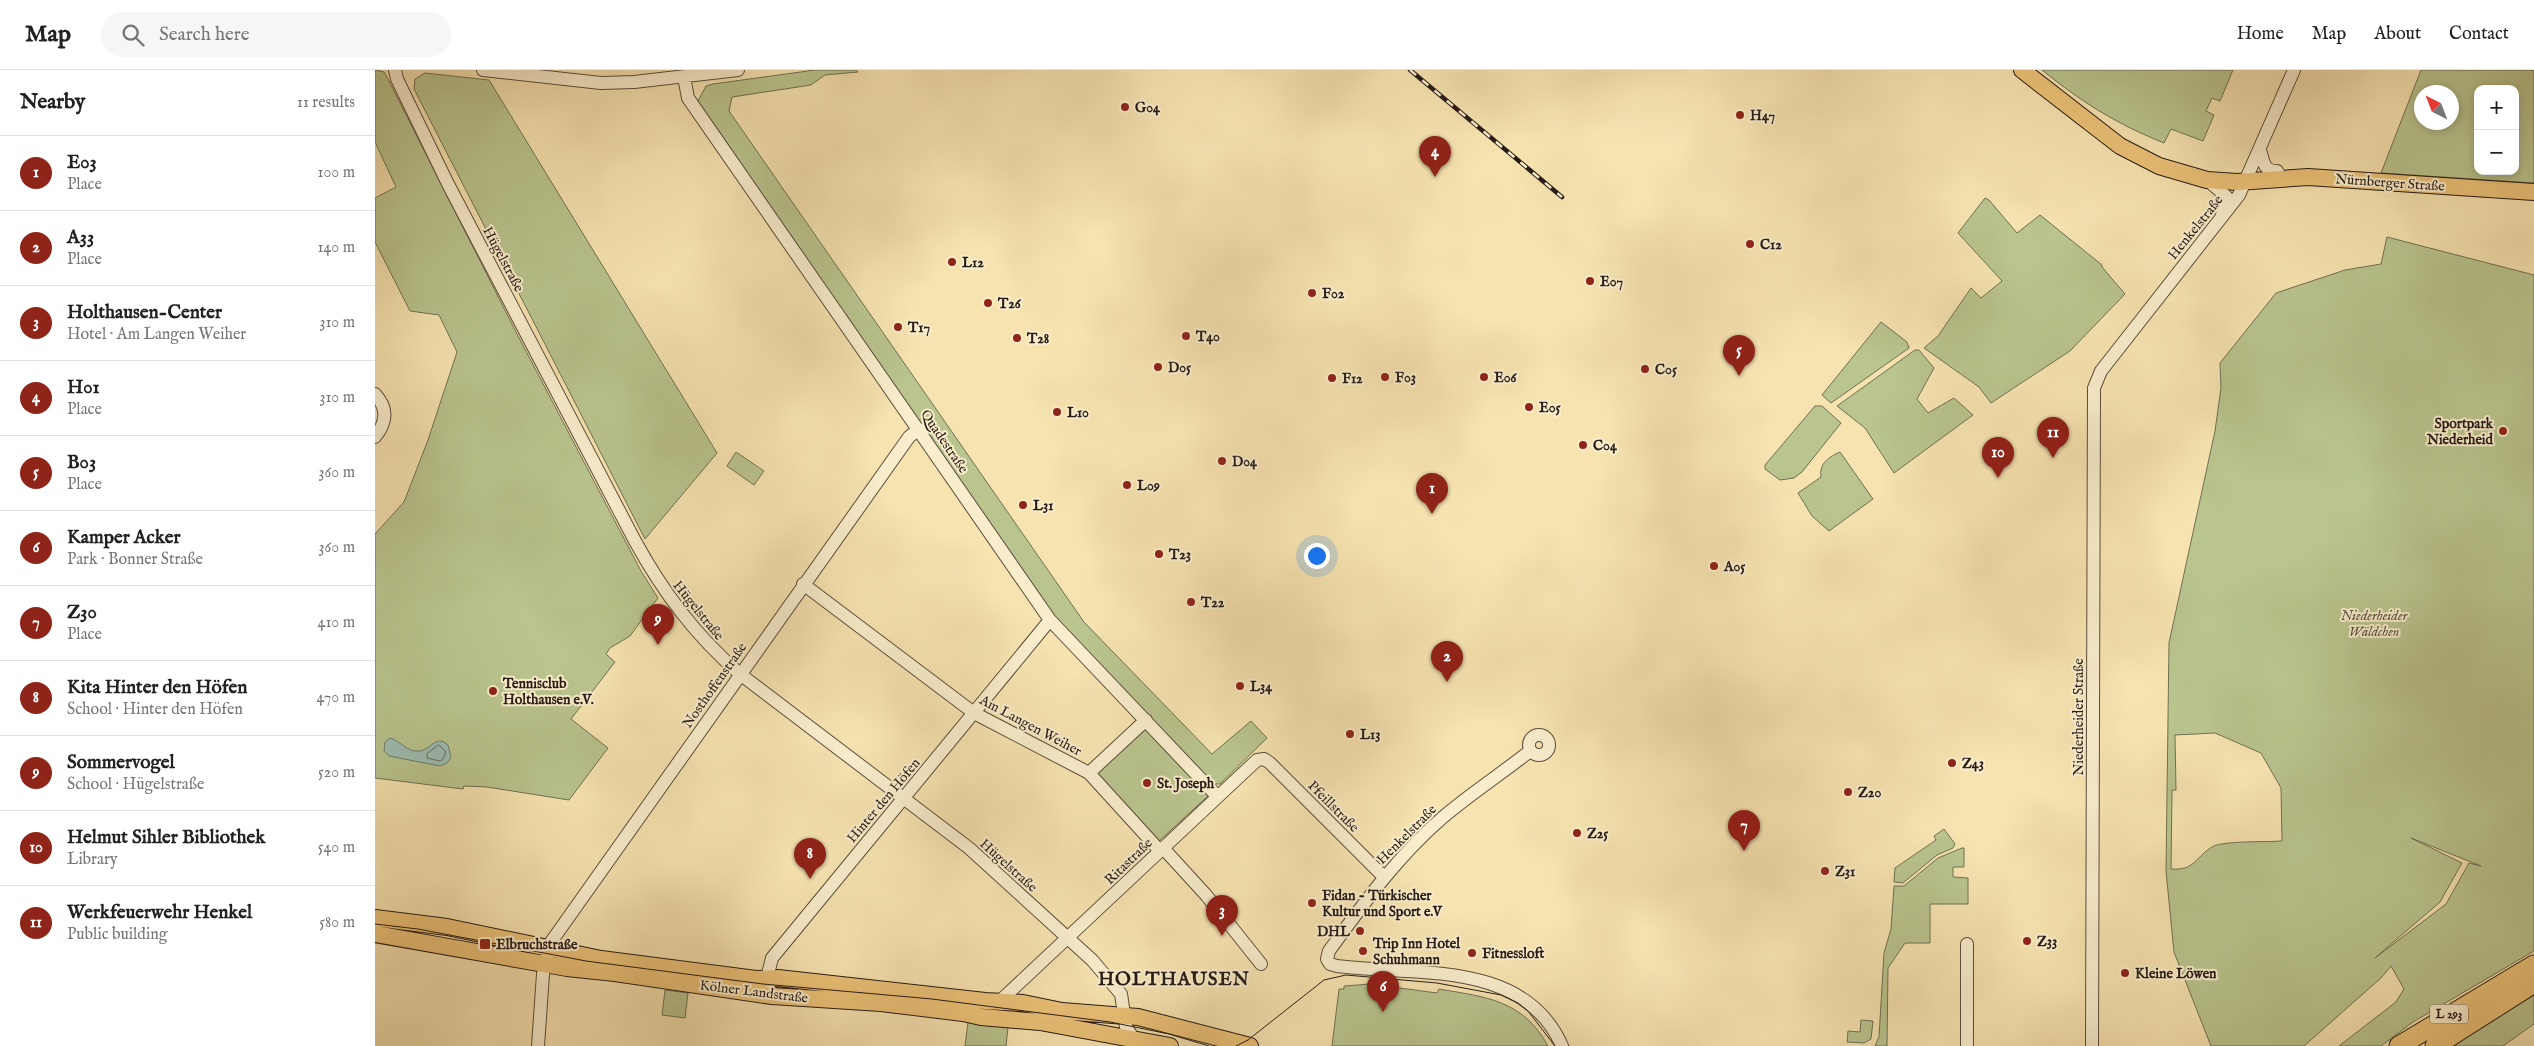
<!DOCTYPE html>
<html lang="en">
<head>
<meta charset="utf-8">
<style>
	:root { --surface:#fff; --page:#f6f6f6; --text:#222; --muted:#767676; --line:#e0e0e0; --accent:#8f2418 }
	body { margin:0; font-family:"IM FELL English",serif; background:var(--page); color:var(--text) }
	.controls { position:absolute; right:15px; top:15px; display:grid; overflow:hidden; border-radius:10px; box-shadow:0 2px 8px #0003 }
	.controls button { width:45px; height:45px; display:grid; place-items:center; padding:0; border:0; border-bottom:1px solid var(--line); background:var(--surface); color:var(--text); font:25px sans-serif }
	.compass { position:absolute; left:2039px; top:15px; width:45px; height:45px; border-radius:50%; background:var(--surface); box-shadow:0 2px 8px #0003; rotate:318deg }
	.you { position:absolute; left:941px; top:485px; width:18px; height:18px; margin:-12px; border:4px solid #fff; border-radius:50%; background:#1a73e8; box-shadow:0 0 0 8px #1a73e833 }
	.badge { display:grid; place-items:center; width:32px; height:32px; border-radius:50%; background:var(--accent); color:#fff; font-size:16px; font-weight:700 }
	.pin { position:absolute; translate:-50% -41px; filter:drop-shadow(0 1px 2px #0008) }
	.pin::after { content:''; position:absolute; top:26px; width:18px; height:15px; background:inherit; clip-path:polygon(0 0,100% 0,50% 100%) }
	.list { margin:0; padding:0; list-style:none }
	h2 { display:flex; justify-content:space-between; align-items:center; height:65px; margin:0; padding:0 20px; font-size:21px }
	h2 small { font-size:16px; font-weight:400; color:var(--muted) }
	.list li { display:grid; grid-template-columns:32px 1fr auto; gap:15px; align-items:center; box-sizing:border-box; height:75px; padding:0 20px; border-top:1px solid var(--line) }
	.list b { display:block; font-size:19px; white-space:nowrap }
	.list p { margin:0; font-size:16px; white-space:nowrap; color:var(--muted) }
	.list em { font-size:16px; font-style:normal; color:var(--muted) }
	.icon { flex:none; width:28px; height:28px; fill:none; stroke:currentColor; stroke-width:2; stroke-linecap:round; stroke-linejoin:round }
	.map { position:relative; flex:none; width:2159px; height:976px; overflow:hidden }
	header { display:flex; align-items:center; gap:30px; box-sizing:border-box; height:70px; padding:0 25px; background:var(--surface); border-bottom:1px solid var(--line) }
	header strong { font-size:24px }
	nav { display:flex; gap:28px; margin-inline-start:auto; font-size:18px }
	.search { width:350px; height:45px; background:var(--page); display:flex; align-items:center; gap:12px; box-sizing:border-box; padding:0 18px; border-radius:28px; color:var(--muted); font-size:19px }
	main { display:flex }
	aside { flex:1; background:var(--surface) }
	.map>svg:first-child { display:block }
</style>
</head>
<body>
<header>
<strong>Map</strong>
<div class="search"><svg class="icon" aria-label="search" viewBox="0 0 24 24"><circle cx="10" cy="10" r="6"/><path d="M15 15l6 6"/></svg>Search here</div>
<nav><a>Home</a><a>Map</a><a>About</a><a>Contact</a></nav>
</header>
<main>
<aside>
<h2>Nearby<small>11 results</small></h2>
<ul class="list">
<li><span class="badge">1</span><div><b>E03</b><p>Place</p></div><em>100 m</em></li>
<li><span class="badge">2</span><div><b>A33</b><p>Place</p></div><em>140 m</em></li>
<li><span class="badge">3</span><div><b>Holthausen-Center</b><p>Hotel · Am Langen Weiher</p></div><em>310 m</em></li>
<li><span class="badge">4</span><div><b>H01</b><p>Place</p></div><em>310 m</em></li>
<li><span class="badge">5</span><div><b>B03</b><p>Place</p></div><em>360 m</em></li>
<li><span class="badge">6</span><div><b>Kamper Acker</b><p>Park · Bonner Straße</p></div><em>360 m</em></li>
<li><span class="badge">7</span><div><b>Z30</b><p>Place</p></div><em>410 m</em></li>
<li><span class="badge">8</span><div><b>Kita Hinter den Höfen</b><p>School · Hinter den Höfen</p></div><em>470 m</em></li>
<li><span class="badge">9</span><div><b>Sommervogel</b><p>School · Hügelstraße</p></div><em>520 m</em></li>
<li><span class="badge">10</span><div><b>Helmut Sihler Bibliothek</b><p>Library</p></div><em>540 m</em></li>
<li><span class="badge">11</span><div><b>Werkfeuerwehr Henkel</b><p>Public building</p></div><em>580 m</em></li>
</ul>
</aside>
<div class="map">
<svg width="2159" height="976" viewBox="0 0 2159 976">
	<rect width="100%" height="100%" fill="#f6e3b0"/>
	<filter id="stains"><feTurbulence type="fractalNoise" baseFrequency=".004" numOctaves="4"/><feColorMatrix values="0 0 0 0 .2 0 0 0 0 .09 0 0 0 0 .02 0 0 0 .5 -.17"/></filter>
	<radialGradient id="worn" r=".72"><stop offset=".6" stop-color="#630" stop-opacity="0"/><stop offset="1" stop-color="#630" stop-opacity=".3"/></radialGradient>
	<path fill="#b9c48e" stroke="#707052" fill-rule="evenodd" d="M0 0 9 2 14 11 141 262 266 501 283 528 255 566 235 578 231 584 240 592 196 649 233 678 194 730 112 717 89 716 88 719 0 708V464L29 432 53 370 82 282 64 245 35 241 0 172V128L21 117 0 72Z
		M440 0H481L483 2 450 5 436 15 357 27 354 41 709 552 837 684 876 651 892 668 845 714H839L828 704 684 553 323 31 331 16 338 14Z
		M1667 0H1858L1845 31 1837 28 1831 41 1839 45 1828 71 1796 59 1789 73C1740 53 1708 33 1667 0Z
		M2046 0H2159V113L2006 103ZM2103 19H2140V101H2103ZM2076 22V52H2046V22Z
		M50 3 114 10 342 383 270 469 39 19 40 9Z
		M1610 128 1614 130 1642 163 1665 145 1727 195V197L1750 224 1695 281 1616 333 1604 317 1549 278 1563 266 1596 218 1606 228 1627 211 1583 163Z
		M2012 167 2159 205V881L2038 952 2006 976H1964L2021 932 2029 919 2016 896 2006 908 1929 976H1836L1799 882 1791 801 1794 573 1840 361 1846 318 1845 293 1901 223 1970 200 2006 194ZM1840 663 1886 683 1906 718 1907 771C1893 772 1849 771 1839 776 1820 786 1821 801 1796 799L1797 720H1801L1800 665ZM2036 768 2106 796 2094 793 2071 834 2000 888 2065 832 2087 793Z
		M1506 252 1532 272 1534 278 1456 333 1447 325Z
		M1540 280H1544L1559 298 1542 329 1553 343 1579 328 1598 345 1519 403 1490 358 1462 336Z
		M1440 336H1447L1466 353 1427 402 1419 408 1405 410 1390 399V395Z
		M361 382 389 401 379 415 352 396Z
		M1465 382 1498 429 1454 461 1437 446 1423 423 1446 407C1444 393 1454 387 1465 382Z
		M769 655 833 726 784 771 718 701Z
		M1569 759 1580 774 1578 778 1562 785 1528 813 1519 812 1520 798 1561 770 1559 766Z
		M1587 778H1589V797H1578V807L1593 808V834H1555V873H1530L1513 898 1512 976H1500L1504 967 1509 883 1516 859 1519 816H1529L1563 788Z
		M995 914 1062 923 1064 919C1111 927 1148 930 1173 976H957L964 919H969V916Z
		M290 920 313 923 310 948 287 945Z
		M2159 925V954L2128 976H2076Z
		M1486 950 1498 951 1496 969 1489 973 1472 972 1473 961 1485 962Z
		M593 952 633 957 631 976H590Z"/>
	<path fill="#9ebdb1" stroke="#6e7c73" d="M15 668C26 671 32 683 45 681 57 679 61 664 73 675L76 687 72 693 65 696 14 686 9 681 10 672Z"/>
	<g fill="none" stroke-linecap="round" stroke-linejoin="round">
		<path stroke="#626c64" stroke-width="1" d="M64 675 71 682 68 689 65 691 52 688V684Z"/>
		<defs>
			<path id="minor" d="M20 0 22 9 73 114 260 471C288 522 320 565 365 604L594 778 717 890 746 924 751 957 759 969
				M108 0 226 13 259 12 363 0
				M309 7 313 28 675 550 842 726
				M1885 80C1889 90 1887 101 1902 101L1907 109
				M1832 110 1851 126 1847 145
				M0 324C13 338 12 352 0 367
				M428 514 599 643 714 703 785 781
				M1154 675a10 10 0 1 1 20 0a10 10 0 1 1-20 0Z
				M1155 681C1126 704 1095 724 1067 748 1022 787 989 833 954 881L952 889 955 894 962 896C1040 906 1149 889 1187 976
				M714 703 771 650
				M788 778 831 825 886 894
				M1592 874V976
				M390 916 397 888 675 550
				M625 931 882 690 889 689 895 693 1009 807
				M163 976 168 904 176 872 534 367 544 359
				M1717 976 1719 318 1726 301 1864 125 1919 0"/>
			<path id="major" d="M1647 0 1745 76 1784 96 1832 110 1862 112 1933 107 2159 122
				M0 848 72 857 226 889 381 909 403 908 610 931 648 933 687 941 763 947 875 976
				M0 864 192 898 240 903 397 926 506 933 588 943 606 947 665 952 795 976"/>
			<path id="highway" d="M2024 976 2159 895
				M2060 976 2159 913"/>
		</defs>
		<use href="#minor" stroke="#5b4d3c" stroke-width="14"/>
		<use href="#major" stroke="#271b16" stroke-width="18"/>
		<use href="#highway" stroke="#271b16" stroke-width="21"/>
		<use href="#minor" stroke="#f9edcc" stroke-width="12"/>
		<use href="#major" stroke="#ebc278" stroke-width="16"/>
		<use href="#highway" stroke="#ebc278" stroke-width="19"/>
		<path stroke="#271b16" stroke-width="1" d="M0 854 43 859 211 891 388 914 557 929 735 952 794 964 834 976
			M861 976 873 970 949 910 971 905 1062 913 1126 925 1143 933 1153 941 1180 976"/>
		<defs>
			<path id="rail" d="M1035 0 1187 127"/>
		</defs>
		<use href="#rail" stroke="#271b16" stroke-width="4.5"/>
		<use href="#rail" stroke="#f9edcc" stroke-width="2.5" stroke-dasharray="8" stroke-linecap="butt"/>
	</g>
	<g fill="#8f2418" stroke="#f9edcc" stroke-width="2">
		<circle cx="750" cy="37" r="5"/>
		<circle cx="1365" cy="45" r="5"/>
		<circle cx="1375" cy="174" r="5"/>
		<circle cx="577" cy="192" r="5"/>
		<circle cx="1215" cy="211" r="5"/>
		<circle cx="937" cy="223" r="5"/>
		<circle cx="613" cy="233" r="5"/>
		<circle cx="523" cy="257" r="5"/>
		<circle cx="811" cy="266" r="5"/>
		<circle cx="642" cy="268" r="5"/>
		<circle cx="783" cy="297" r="5"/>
		<circle cx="1270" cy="299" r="5"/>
		<circle cx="1010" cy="307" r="5"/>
		<circle cx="1109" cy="307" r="5"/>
		<circle cx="957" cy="308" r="5"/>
		<circle cx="1154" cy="337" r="5"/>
		<circle cx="682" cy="342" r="5"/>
		<circle cx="2128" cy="361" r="5"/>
		<circle cx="1208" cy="375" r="5"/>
		<circle cx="847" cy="391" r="5"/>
		<circle cx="752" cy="415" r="5"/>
		<circle cx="648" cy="435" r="5"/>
		<circle cx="784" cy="484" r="5"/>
		<circle cx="1339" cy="496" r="5"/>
		<circle cx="816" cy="532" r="5"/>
		<circle cx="865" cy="616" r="5"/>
		<circle cx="118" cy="621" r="5"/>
		<circle cx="975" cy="664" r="5"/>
		<circle cx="1577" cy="693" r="5"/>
		<circle cx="772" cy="713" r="5"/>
		<circle cx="1473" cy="722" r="5"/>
		<circle cx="1202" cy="763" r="5"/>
		<circle cx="1450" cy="801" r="5"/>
		<circle cx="937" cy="833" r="5"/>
		<circle cx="985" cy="861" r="5"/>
		<circle cx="1652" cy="871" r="5"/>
		<rect x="104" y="868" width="12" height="12" rx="2.5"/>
		<circle cx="988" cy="881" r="5"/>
		<circle cx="1097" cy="883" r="5"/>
		<circle cx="1750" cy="903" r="5"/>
	</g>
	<g text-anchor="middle" stroke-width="4" stroke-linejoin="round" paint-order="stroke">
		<rect fill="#f9edcc" stroke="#665a4d" stroke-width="1" x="2055" y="934.5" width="38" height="19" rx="4"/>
		<g font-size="12" font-weight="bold" fill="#271b16">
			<text x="2074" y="948">L 293</text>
		</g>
		<g font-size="14" font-weight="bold" fill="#271b16" stroke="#f9edcc" text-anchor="start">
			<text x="760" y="42">G04</text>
			<text x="1375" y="50">H47</text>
			<text x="1385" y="179">C12</text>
			<text x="587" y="197">L12</text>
			<text x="1225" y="216">E07</text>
			<text x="947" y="228">F02</text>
			<text x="623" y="238">T26</text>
			<text x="533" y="262">T17</text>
			<text x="821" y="271">T40</text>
			<text x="652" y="273">T28</text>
			<text x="793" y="302">D05</text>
			<text x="1280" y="304">C05</text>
			<text x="1020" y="312">F03</text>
			<text x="1119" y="312">E06</text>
			<text x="967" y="313">F12</text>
			<text x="1164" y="342">E05</text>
			<text x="692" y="347">L10</text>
			<text x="2118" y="358" text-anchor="end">Sportpark<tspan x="2118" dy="16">Niederheid</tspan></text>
			<text x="1218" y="380">C04</text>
			<text x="857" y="396">D04</text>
			<text x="762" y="420">L09</text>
			<text x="658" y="440">L31</text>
			<text x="794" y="489">T23</text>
			<text x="1349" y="501">A05</text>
			<text x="826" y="537">T22</text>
			<text x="128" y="618">Tennisclub<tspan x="128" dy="16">Holthausen e.V.</tspan></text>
			<text x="875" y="621">L34</text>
			<text x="985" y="669">L13</text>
			<text x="1587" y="698">Z43</text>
			<text x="782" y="718">St. Joseph</text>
			<text x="1483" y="727">Z20</text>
			<text x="1212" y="768">Z25</text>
			<text x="1460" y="806">Z31</text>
			<text x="947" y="830">Fidan - Türkischer<tspan x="947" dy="16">Kultur und Sport e.V</tspan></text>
			<text x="975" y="866" text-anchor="end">DHL</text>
			<text x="1662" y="876">Z33</text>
			<text x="998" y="878">Trip Inn Hotel<tspan x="998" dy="16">Schuhmann</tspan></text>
			<text x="121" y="879">Elbruchstraße</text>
			<text x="1107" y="888">Fitnessloft</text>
			<text x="1760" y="908">Kleine Löwen</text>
		</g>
		<g font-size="14" fill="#271b16" stroke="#f9edcc">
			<text transform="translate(2015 112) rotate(4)" y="5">Nürnberger Straße</text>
			<text transform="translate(1820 157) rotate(-51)" y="5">Henkelstraße</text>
			<text transform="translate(129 189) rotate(62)" y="5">Hügelstraße</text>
			<text transform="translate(570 371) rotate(56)" y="5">Quadestraße</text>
			<text transform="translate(324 540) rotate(51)" y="5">Hügelstraße</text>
			<text transform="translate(339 615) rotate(-55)" y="5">Nosthoffenstraße</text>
			<text transform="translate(1703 647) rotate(-90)" y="5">Niederheider Straße</text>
			<text transform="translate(656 655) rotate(28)" y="5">Am Langen Weiher</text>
			<text transform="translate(508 730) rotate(-50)" y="5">Hinter den Höfen</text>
			<text transform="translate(959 736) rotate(45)" y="5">Pfeillstraße</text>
			<text transform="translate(1031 764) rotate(-45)" y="5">Henkelstraße</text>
			<text transform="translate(753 791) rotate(-44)" y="5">Ritastraße</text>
			<text transform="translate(634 795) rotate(42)" y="5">Hügelstraße</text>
			<text transform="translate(379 921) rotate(7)" y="5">Kölner Landstraße</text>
		</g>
		<g font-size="14" font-style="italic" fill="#534e3a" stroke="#f9edcc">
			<text x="1999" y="550">Niederheider<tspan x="1999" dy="16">Wäldchen</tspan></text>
		</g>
		<g font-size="19" font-weight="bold" letter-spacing="1" fill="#271b16" stroke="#f9edcc">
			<text x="799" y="915">HOLTHAUSEN</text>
		</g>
	</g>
	<rect width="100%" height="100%" filter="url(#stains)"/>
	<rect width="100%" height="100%" fill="url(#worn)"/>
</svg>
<div class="controls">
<button>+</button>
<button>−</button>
</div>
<svg class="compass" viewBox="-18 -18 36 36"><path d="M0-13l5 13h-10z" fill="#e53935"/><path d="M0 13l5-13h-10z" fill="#767676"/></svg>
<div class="you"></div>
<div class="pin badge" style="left:1057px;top:444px">1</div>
<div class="pin badge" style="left:1072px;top:612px">2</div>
<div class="pin badge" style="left:847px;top:866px">3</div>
<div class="pin badge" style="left:1060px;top:107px">4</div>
<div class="pin badge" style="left:1364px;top:306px">5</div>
<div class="pin badge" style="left:1008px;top:942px">6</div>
<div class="pin badge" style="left:1369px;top:781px">7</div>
<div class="pin badge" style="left:435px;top:809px">8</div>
<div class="pin badge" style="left:283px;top:575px">9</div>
<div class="pin badge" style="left:1623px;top:408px">10</div>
<div class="pin badge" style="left:1678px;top:388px">11</div>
</div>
</main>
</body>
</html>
